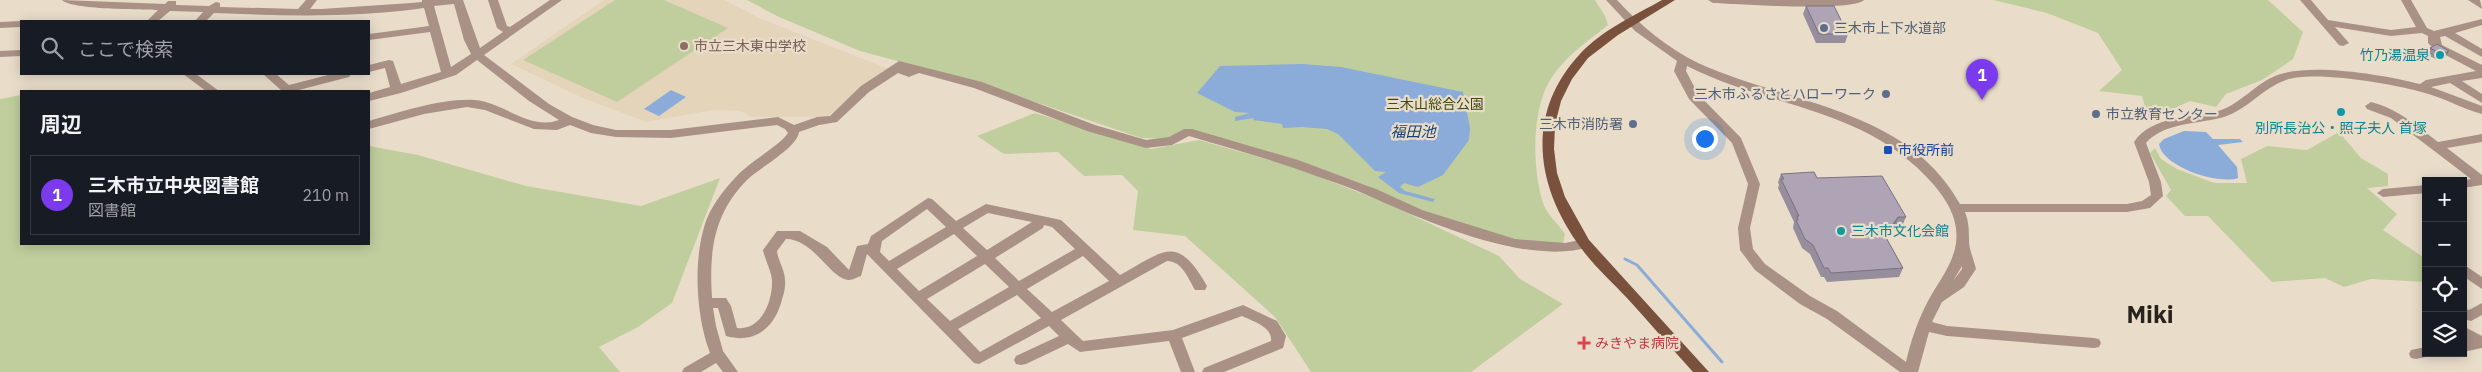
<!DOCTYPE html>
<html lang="ja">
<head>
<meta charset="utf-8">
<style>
	:root { --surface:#171b24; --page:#20242c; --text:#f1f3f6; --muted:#9ea1a6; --line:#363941; --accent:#7c3aed }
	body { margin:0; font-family:"IBM Plex Sans","Noto Sans JP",sans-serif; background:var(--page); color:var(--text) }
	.controls { position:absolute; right:15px; bottom:15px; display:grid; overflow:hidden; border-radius:0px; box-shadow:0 2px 12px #0003 }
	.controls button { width:45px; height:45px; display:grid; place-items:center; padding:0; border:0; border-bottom:1px solid var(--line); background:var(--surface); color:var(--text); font:25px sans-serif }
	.you { position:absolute; left:1704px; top:138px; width:18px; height:18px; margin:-12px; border:4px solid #fff; border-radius:50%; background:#1a73e8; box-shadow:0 0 0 8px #1a73e833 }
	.badge { display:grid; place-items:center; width:32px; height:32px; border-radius:50%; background:var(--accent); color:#fff; font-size:16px; font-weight:700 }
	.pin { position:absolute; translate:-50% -41px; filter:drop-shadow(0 1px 2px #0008) }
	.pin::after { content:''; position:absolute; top:26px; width:18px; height:15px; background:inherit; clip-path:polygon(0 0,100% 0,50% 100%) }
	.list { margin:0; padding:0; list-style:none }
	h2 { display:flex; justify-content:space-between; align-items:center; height:65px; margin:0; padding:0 20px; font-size:21px }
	h2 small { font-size:16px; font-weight:400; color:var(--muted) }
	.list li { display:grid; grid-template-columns:32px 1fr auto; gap:15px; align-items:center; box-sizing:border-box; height:80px; margin:0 10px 10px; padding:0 10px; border:1px solid var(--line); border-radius:0px }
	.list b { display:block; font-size:19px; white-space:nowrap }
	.list p { margin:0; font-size:16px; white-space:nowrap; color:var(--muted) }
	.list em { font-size:16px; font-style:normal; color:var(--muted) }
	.icon { flex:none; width:28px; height:28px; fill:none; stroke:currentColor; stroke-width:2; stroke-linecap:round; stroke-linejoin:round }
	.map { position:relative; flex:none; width:2482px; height:372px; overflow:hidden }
	.search { position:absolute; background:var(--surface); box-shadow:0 2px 12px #0003; left:20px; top:20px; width:350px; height:55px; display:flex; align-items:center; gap:12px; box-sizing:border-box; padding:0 18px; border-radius:0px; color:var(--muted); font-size:19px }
	.panel { position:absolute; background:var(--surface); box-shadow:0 2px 12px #0003; left:20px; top:90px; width:350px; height:155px; border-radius:0px }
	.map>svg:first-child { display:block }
</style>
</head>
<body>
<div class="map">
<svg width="2482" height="372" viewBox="0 0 2482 372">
	<rect width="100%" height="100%" fill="#e9ddca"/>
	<path fill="#e4d4ba" d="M604 0H725L759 18 889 69 827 117H750L741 111 713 110 646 122 583 98 511 64Z"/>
	<path fill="#c0ce9d" d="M615 0H664L728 28 617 102 523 60Z
		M747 0H1595L1605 16 1608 25C1588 41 1567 55 1552 77 1531 108 1532 168 1543 203 1546 213 1559 225 1565 234L1563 244 1513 240 1406 205 1366 185 1293 159 1189 129 1169 139 1141 138 976 82 860 51 779 17Z
		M1993 0H2268L2303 32 2293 59 2262 80 2226 94 2216 107 2190 101 2149 120 2142 96 2099 91 2122 70 2098 33 2047 13Z
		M21 95V244H369V146L418 155 526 186 641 206 720 178 672 303 638 327 599 347 620 372H0V99Z
		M1035 113 1151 149 1199 140 1291 166 1384 202 1499 256 1520 279 1563 304 1471 372H1311L1275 317 1185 236 1133 230 1138 191 1122 175 1084 176 1058 152 1004 154 977 136Z
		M2339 132 2361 158 2388 174V186L2367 188 2397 214 2383 230 2426 259 2424 282 2371 279 2344 287 2325 278 2272 282 2208 216H2185L2166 196 2171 190 2150 153 2155 148 2161 159 2177 169 2214 183H2247L2241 159 2267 146 2307 150Z"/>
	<path fill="#8babd8" d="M1302 64 1341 67 1463 92 1470 128 1469 140 1443 175 1418 187 1404 183 1400 187 1405 191 1435 199 1433 202 1399 193 1378 177 1386 172 1375 171 1338 134 1327 129 1302 127 1283 128 1282 124 1253 120 1254 118 1235 121V117L1250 113 1235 112 1197 93 1220 66Z
		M671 90 686 97 659 116 644 109Z
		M2184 131 2206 132 2213 139H2240L2243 142 2218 145 2237 167 2238 178C2219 185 2162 167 2159 144L2164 139Z"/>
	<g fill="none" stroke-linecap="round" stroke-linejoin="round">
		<path stroke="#8babd8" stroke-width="3" d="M1625 259 1637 265 1722 362"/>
		<path fill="#a99186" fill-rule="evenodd" d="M62 0 165 4 168 1H176V5L209 6 216 2 220 3V7L298 9 306 0H317L310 9H321L411 3 422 2V0H463L480 48 503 32 497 28 488 0H498L507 26 510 27 550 0H562L484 55 549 104 572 117 593 125 616 130H671L778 117 794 125 817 117 830 116 861 86 899 61 982 82 1095 125 1146 140 1169 137 1184 129H1192L1298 160 1376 189 1422 210 1515 239 1565 243 1585 239 1590 241 1592 244 1590 247C1526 266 1428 222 1369 196 1352 188 1333 182 1316 176 1274 160 1232 149 1189 136L1172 145 1146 148 1087 131 974 88 919 73 909 77 898 73 869 92 837 122 819 125 799 132C797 148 759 168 747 180 713 214 709 253 712 298H726L731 306 737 328C761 331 773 301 772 280 771 270 765 260 763 250L777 231H800L827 247 849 270 857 246 868 244 871 236 928 198 932 199 956 221 986 204 1061 220 1120 275C1164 251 1177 233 1207 286L1205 290H1195C1188 278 1182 261 1167 261L1061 320 1083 341 1173 330 1243 305 1277 321 1286 336 1283 348 1224 372H1202L1204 368 1271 341C1273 327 1252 321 1242 316L1182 338 1195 372H1181L1169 341 1080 352 1068 344 1026 364 1021 365 1016 364 1014 360 1016 356 1059 336 1049 326 979 364 974 363 867 254 861 276C857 277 853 280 849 280 831 280 814 239 786 239L777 251C778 261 785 270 785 280 786 288 783 296 781 303 773 329 754 344 726 336L718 308H713L716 326 723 351 738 372H723L716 363 701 372H682L684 368 710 353C696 317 693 261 705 224 710 208 722 192 734 179 748 163 768 153 784 138L788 133 785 129 777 125 671 138 616 137 591 133 570 125 557 130 534 129 485 110 467 107 424 114 369 129V121C402 112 440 98 475 100 503 102 530 131 559 120L529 101 477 60 456 75 401 93 369 101V93L390 87 385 68 369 72V65L389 60 393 61 401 84 441 72 430 32 369 40V34L429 26 424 8C355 18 284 16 214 13L206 21H195L203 12 170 11 158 21H147L158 10C140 9 72 10 62 0ZM454 4 464 40 471 54 451 67 434 6ZM927 209 946 227 889 261 880 252 882 241ZM988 213 1032 222 987 250 963 228ZM1044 225 1052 227 1075 249 1019 281 995 258 1043 228ZM954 234 977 256 919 291 897 269ZM1083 256 1109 281 1052 312 1027 289ZM985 264 1009 287 950 321 927 299ZM1017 295 1041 318 980 352 958 329Z
			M1606 0H1617C1640 25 1667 48 1698 63 1788 104 1907 108 1960 204H2127L2142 201 2151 195 2149 182 2134 142C2151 116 2191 118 2218 111 2239 105 2253 86 2273 77 2305 61 2385 75 2420 84L2426 80 2476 71 2434 49 2428 43V36L2422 33 2391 36 2335 27 2349 43 2343 46 2339 45 2300 0H2311L2328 20 2391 30 2416 27 2401 0H2411L2427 28 2434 31 2482 19V25L2455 33 2482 49V57L2445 36 2440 37 2442 45 2482 65V78L2462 81 2482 94V103L2450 83 2431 87 2482 106V114C2462 109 2445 98 2425 93 2395 84 2314 70 2286 80 2263 88 2248 109 2224 117 2200 124 2164 122 2146 143L2161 182 2163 196 2150 208 2127 212H1965C1969 222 1969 231 1969 241 1969 249 1974 260 1976 269L1964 287 1942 302 1932 322 1947 326 2094 338 2099 339 2101 343 2099 347 2094 348 1947 336 1929 332 1918 372H1900L1827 319 1800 304 1755 270 1740 250 1738 228 1748 184 1732 143 1689 99 1674 71 1677 61 1635 31ZM1687 66C1772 109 1867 107 1934 185 1948 202 1959 220 1956 243 1953 265 1938 282 1928 301 1918 320 1911 340 1906 362L1837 311 1810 296 1765 264 1753 249 1750 228 1760 184 1741 138 1698 94 1686 71ZM1962 266V269L1953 281Z
			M1708 0H1864C1852 12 1736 4 1713 3Z
			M2468 0H2480L2482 9Z
			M21 21H23H21V27L0 28V22Z
			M21 50V56L0 57V51Z
			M183 74H196L219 91H206Z
			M263 74H276L289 85 332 74H351L349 77 295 91H282Z
			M2371 102C2398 109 2416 125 2438 142L2482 134V142L2447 148 2482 175V185L2463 188V181H2459L2471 179 2391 118 2367 109 2365 106Z
			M2426 185V193L2383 197 2377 193 2383 189Z
			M2463 264 2482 277V289L2463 276Z
			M2482 303V315L2471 321 2463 319V308L2469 310Z
			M2463 326 2482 336V348L2463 352V342L2467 341 2463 338Z
			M2426 347V353H2432L2431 356 2416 359 2411 358 2409 354 2411 350Z"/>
		<path fill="#7a513d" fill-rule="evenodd" d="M1662 0H1675L1618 35 1588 58 1572 79 1561 101 1555 125 1554 149 1557 173 1565 197 1589 240 1709 372H1693C1671 348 1650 323 1627 298 1612 282 1594 266 1581 248 1535 186 1525 113 1580 54 1602 30 1634 16 1662 0Z"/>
	</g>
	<path fill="#968d9d" d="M1806 6 1848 34 1845 43H1816L1803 14Z
		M2437 44 2445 57 2438 60 2425 54 2430 48Z
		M1781 174 1817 178 1906 217 1902 226H1894L1886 237 1903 268 1899 277 1827 282 1824 277H1821L1810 254 1802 248 1793 228 1794 222 1778 188 1779 185 1778 182Z"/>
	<path fill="#7a737f" d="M2449 51 2445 57 2438 60 2442 54Z
		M1898 217 1894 226 1881 244 1885 236Z"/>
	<path fill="#afa4b6" stroke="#7a737f" d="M1806 6H1834L1848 34H1819Z
		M2437 44 2449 51 2442 54 2430 48Z
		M1814 172 1817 178 1882 176 1906 217H1898L1885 236 1903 268 1831 273 1828 268H1824L1813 245 1805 239 1796 220H1798L1797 216H1799L1781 179H1784L1781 174Z"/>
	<g fill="#5c6f8a" stroke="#e9ddca" stroke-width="2">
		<circle cx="1824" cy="28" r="5"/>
		<circle cx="1886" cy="94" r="5"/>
		<circle cx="2096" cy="114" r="5"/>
		<circle cx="1633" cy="124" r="5"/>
	</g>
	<circle fill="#8d6e63" stroke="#e9ddca" stroke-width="2" cx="684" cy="46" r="5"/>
	<g fill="#0f9aa8" stroke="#e9ddca" stroke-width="2">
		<circle cx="2440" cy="55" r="5"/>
		<circle cx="2341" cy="112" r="5"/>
		<circle cx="1841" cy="231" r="5"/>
	</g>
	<rect fill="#1a4fb4" stroke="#e9ddca" stroke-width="2" x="1883" y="145" width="10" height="10" rx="2.5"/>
	<path fill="#e0444e" stroke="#e9ddca" stroke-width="2" d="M1581.5 335.5h5v5h5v5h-5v5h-5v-5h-5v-5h5z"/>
	<g text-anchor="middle" stroke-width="4.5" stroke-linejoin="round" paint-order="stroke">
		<g font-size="14" fill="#4e5e75" stroke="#e9ddca" text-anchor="start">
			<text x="1834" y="33">三木市上下水道部</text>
			<text x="1876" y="99" text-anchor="end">三木市ふるさとハローワーク</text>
			<text x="2106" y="119">市立教育センター</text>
			<text x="1623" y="129" text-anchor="end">三木市消防署</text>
		</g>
		<g font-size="14" fill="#785e54" stroke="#e9ddca" text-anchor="start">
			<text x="694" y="51">市立三木東中学校</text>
		</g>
		<g font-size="14" fill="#0d838f" stroke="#e9ddca" text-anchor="end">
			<text x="2430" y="60">竹乃湯温泉</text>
			<text x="2341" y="133" text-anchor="middle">別所長治公・照子夫人 首塚</text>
			<text x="1851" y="236" text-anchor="start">三木市文化会館</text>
		</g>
		<g font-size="14" fill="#3e4b0d" stroke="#e9ddca">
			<text x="1435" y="109">三木山総合公園</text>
		</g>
		<g font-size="14" fill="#164399" stroke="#e9ddca" text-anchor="start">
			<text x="1898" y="155">市役所前</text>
		</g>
		<g font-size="14" fill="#be3a42" stroke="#e9ddca" text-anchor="start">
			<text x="1595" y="348">みきやま病院</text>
		</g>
		<g font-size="15" font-style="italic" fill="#183f77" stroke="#e9ddca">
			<text x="1413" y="137">福田池</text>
		</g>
		<g font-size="24" font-weight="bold" fill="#28231c" stroke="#e9ddca">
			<text x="2150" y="323">Miki</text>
		</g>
	</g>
</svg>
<div class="controls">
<button>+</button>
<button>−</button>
<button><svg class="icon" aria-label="locate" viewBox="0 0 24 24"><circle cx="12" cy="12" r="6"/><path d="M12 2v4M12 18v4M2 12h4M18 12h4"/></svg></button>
<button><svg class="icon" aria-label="layers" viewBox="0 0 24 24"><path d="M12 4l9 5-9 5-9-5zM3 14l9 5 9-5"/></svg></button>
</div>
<div class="you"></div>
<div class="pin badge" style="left:1982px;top:100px">1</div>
<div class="search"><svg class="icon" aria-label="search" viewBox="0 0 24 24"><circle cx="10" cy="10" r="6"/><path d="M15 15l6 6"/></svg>ここで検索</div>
<section class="panel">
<h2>周辺<small></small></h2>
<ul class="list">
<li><span class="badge">1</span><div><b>三木市立中央図書館</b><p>図書館</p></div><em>210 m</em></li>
</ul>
</section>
</div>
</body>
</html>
